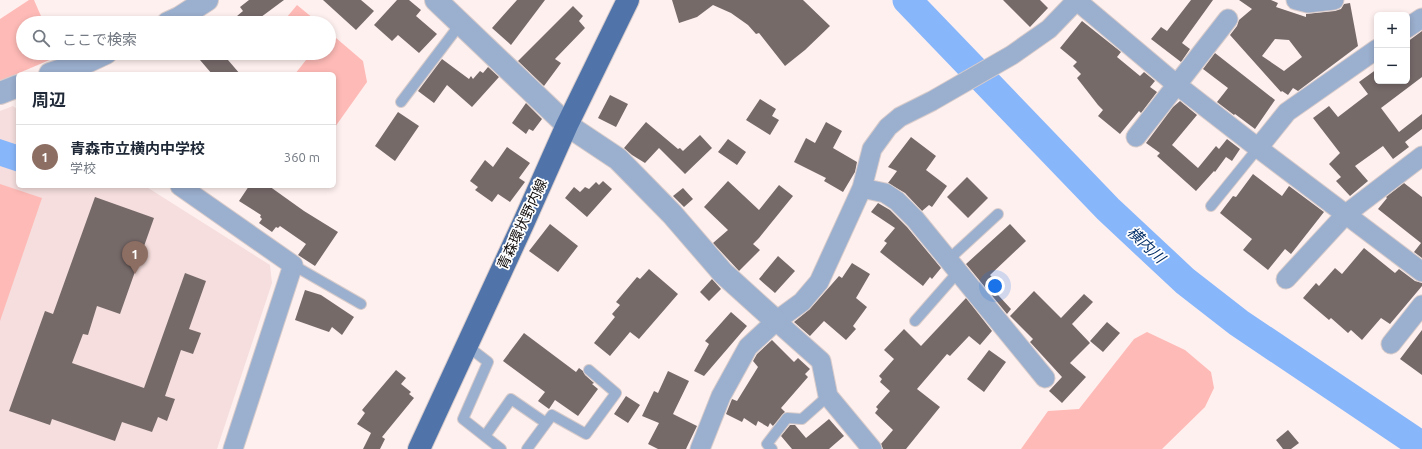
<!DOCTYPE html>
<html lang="ja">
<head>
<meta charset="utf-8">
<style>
	:root { --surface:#fff; --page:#f6f6f7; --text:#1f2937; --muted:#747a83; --line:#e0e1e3; --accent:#2673df }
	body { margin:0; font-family:Ubuntu,"Noto Sans JP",sans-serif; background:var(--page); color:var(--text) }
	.controls { position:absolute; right:12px; top:12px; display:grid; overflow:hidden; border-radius:6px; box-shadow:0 2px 6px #0003 }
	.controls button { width:36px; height:36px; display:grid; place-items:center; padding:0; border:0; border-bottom:1px solid var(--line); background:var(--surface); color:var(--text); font:20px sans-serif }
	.you { position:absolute; left:995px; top:286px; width:14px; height:14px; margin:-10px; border:3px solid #fff; border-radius:50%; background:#1a73e8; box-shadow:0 0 0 6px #1a73e833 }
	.badge { display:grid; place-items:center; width:26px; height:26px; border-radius:50%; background:var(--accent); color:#fff; font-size:13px; font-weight:700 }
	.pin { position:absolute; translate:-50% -33px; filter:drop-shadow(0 1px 2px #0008) }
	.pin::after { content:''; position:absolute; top:21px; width:14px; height:12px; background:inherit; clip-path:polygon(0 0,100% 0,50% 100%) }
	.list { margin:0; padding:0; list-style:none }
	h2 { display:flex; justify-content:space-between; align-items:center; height:52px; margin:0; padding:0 16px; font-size:17px }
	h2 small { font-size:13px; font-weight:400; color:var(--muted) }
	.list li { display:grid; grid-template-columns:26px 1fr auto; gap:12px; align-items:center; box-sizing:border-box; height:64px; padding:0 16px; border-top:1px solid var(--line) }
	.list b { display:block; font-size:15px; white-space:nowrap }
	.list p { margin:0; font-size:13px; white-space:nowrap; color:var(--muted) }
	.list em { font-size:13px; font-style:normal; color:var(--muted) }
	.icon { flex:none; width:22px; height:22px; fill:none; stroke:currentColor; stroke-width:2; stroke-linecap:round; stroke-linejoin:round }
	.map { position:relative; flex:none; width:1422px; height:449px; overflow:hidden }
	.search { position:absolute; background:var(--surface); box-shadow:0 2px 6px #0003; left:16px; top:16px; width:320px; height:44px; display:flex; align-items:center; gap:10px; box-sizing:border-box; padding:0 14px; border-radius:22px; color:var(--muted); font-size:15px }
	.panel { position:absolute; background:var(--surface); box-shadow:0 2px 6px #0003; left:16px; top:72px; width:320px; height:116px; border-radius:6px }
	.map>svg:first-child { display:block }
</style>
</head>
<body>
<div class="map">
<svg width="1422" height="449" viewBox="0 0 1422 449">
	<rect width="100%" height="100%" fill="#fef0ef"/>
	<path fill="#f5dedd" d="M13 106 18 110V186H145L270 265 272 283 217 449H0V111Z"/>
	<path fill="#febab6" d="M29 0H34L44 23H23V53H58L59 56 0 81V19Z
		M297 5 319 23H282Z
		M329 32 363 61 367 82 335 127H334V74H295L306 60 300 53H329Z
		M0 184 42 198 0 321Z
		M1147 332 1185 350 1211 372 1214 388 1205 407 1162 449H1021L1048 411 1079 409 1134 339Z"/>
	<path fill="#88b6fa" d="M0 139 18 145V172L0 166Z"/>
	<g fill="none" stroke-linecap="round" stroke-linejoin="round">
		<path stroke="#88b6fa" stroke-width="29" d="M907 0 1108 209 1185 281 1239 323 1422 446"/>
	</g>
	<path fill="#766a69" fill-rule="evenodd" d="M249 0H284L253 23H243L237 16 243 11 240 7Z
		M323 0H361L374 11 356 30Z
		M397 0H409L421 10 416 16 437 34 419 53 398 35 392 41 374 25Z
		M517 0H545L511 45 492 28Z
		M672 0H803L830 26 805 50 785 66 759 33 756 34 748 25 731 13 713 5 697 17 679 23Z
		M1003 0H1040L1048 8 1030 27Z
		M1191 0H1213L1182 43 1190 49 1181 62 1151 39 1161 27 1167 31Z
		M1239 0H1271L1278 3 1276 7 1306 17V14L1335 11 1341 9 1344 4 1350 3 1358 46 1298 91 1293 88 1288 95 1282 91 1281 92 1230 35 1237 26 1239 20 1252 9ZM1275 39 1289 40 1302 57 1284 71 1262 56Z
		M573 6 583 16 579 21 585 28 555 59 561 63 544 86 518 61Z
		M1082 21 1121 52 1117 57 1140 76 1144 72 1155 81 1150 87 1157 92 1141 113 1139 111 1120 134 1098 116 1103 110 1098 105 1077 78 1081 74 1073 66 1077 62 1060 48Z
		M1422 31V77L1381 108 1399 132 1422 114V129L1405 142 1409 147 1393 159 1383 146 1355 166 1368 181 1350 196 1336 181 1341 177 1329 164 1340 153 1313 118 1329 106 1338 117 1368 94 1359 82 1377 69V81H1407V42Z
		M194 53H222L240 74H212Z
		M1215 53 1275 100 1255 129 1235 114 1234 115 1217 102 1228 88 1203 69Z
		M442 59 469 79 471 76 473 79 480 71 483 73 488 67 499 77 472 107 447 85 434 103 418 91Z
		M610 95 628 104 616 127 598 118Z
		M760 99 776 109 772 116 779 120 770 135 746 120Z
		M1180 101 1197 115 1172 145 1198 168 1216 146 1219 149 1227 139 1240 149 1232 161 1226 157 1215 172 1214 171 1196 191 1157 156 1160 153 1146 143 1173 107Z
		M526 103 542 119 533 131 529 129 526 134 512 123Z
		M398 112 419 126 395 161 375 146Z
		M646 122 678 149 680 148 683 151 700 135 712 148 685 174 659 148 645 163 632 155 624 148Z
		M826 122 842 131 833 148 857 162 855 172 843 192 824 181 826 178 794 162 806 138 815 143Z
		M911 137 936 156 926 170 947 186 932 207 929 205 922 211 905 193 888 183 897 171 888 167Z
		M728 139 746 152 737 165 718 152Z
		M507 147 530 163 519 178 525 182 510 202 498 194 492 202 475 190 478 187 470 181 485 160 493 167Z
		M1253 174 1282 196 1289 186 1324 212 1291 254 1285 249 1268 270 1243 250 1252 239 1220 213 1233 196 1236 197Z
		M967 177 988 198 968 218 947 197Z
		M603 181 612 189 587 217 565 198 574 187 580 192 585 187 589 189 596 182 599 185Z
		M728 181 759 210 779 185 793 196 759 238 753 244 760 250 739 271 713 243 728 230 704 207Z
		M1404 183 1422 197V258L1414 252 1421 243 1378 209 1387 198 1386 197Z
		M249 186H269L304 211 338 232 315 266 298 255 306 244 280 226 278 228 276 227 272 232 259 223 262 219 260 217 261 215 239 201Z
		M683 188 693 199 684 207 673 196Z
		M95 197 154 218 120 314 97 306 88 335 83 334 72 363 144 388 185 273 206 281 189 329 201 333 193 354 181 350 165 396 175 399 167 421 158 417 152 432 122 422 115 441 52 419 50 425 9 411 45 311 53 314Z
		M878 203 890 210 907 227 941 268 932 279 930 277 923 286 880 252 887 243 884 241 895 228 871 212Z
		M550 224 578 246 558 272 529 251Z
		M1010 224 1026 241 990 275 993 278 987 283 1011 309 1007 314 966 264Z
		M1364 248 1395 273 1399 269 1415 281 1422 283V286L1390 324 1381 318 1362 340 1351 330 1348 333 1331 318 1329 320 1303 298 1316 283 1319 286 1335 268 1342 274Z
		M778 256 795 271 775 293 759 279Z
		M852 263 870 274 856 298 867 307 853 326 856 329 846 340 824 321 810 336 794 322 810 309 839 276 842 278Z
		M649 269 678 294 639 339 630 332 610 356 594 343 615 317 612 314 620 305 616 302 637 277 640 279Z
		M712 279 721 289 709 301 700 292Z
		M305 290 321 295 354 317 342 335 332 327 329 332 295 320Z
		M1034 291 1061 318 1084 294 1093 302 1072 324 1090 343 1070 363 1086 377 1062 403 1049 391 1062 377 1030 342 1033 339 1010 316Z
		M966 298 992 331 980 345 969 336 950 356 947 354 917 389 940 407 906 449H883L881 444 893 430 875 413 878 409 876 407 890 391 880 382 882 379 879 376 894 359 884 350 904 329 921 346Z
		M731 312 747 326 704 376 694 371 709 344 705 341Z
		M1107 322 1120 333 1103 352 1090 341Z
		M1422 330V375L1400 359Z
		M524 333 576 372 579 368 583 371 585 375 594 383 592 384 598 389 578 416 555 400 549 409 538 401 545 392 503 361Z
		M772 340 794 362 798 358 810 369 805 374 808 377 781 408 785 412 773 426 770 423 768 427 758 421 756 426 744 418 742 422 726 414 732 399 737 401 758 367 753 361 757 354Z
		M989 350 1006 362 984 392 967 379Z
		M396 370 406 378 401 384 411 392 409 394 414 398 382 437 385 439 380 449H363L371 433 357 424 365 413 362 410Z
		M668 371 689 381 673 414 697 426 686 449H658L648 444 659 423 642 416 654 391 658 393Z
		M626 396 640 405 628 423 614 414Z
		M829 419 844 436 829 449H792L781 436 790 425H795L806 438Z
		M1288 430 1299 443 1291 449H1283L1276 440Z"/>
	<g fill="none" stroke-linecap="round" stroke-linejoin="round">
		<defs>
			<path id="service" d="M401 102 461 23
				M1211 206 1258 148
				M948 260 998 214
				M293 265 361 304
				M915 321 958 272
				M466 345 488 362 463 419 501 449
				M485 436 511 399 546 423
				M527 449 552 415 586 434 616 393 589 370
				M772 449 767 444 787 418 802 419 828 396"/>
			<path id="minor" d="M1076 0 1177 85 1258 148 1422 272
				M1296 0 1308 3 1334 0
				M1407 28 1422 18
				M1136 137 1228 19
				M1258 148 1287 112 1377 49
				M180 186 293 265 233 449
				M862 188 885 193 897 201 915 219 1045 378
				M1286 279 1346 214 1422 156
				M776 321 821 361 828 396 872 449
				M1391 344 1422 305
				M700 449 721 396 748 347 776 321 802 302 819 282 862 188 872 149 888 127 900 117 932 101 1012 55 1049 29 1077 0"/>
			<path id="tertiary" d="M436 0 567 125 618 159 672 214 723 273 776 321
				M168 23 179 18 207 0
				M50 74 89 61 106 53
				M0 93 18 86"/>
			<path id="primary" d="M419 449 523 224 567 125 628 0"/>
		</defs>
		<use href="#service" stroke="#d8cccb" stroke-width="12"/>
		<use href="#minor" stroke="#d8cccb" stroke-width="21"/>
		<use href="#tertiary" stroke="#d8cccb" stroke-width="24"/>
		<use href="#primary" stroke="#d8cccb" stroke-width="24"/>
		<use href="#service" stroke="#9bafce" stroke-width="10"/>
		<use href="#minor" stroke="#9bafce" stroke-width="19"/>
		<use href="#tertiary" stroke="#9bafce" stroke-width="22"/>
		<use href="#primary" stroke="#5074aa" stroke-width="22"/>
	</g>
	<g text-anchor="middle" stroke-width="3.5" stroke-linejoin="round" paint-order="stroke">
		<g font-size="14" fill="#120d0d" stroke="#fff">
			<text transform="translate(522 224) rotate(-65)" y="5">青森環状野内線</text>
		</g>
		<g font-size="15" font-style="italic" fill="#022e68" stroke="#fff">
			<text transform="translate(1146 245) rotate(43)" y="5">横内川</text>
		</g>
	</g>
</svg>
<div class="controls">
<button>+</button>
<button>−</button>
</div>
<div class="you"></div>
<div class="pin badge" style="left:135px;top:274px;background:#8d6e63">1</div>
<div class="search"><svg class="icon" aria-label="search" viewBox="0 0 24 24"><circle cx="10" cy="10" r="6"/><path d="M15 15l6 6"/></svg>ここで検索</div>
<section class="panel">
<h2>周辺<small></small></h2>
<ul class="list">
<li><span class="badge" style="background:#8d6e63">1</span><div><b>青森市立横内中学校</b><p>学校</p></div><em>360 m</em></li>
</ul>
</section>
</div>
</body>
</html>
